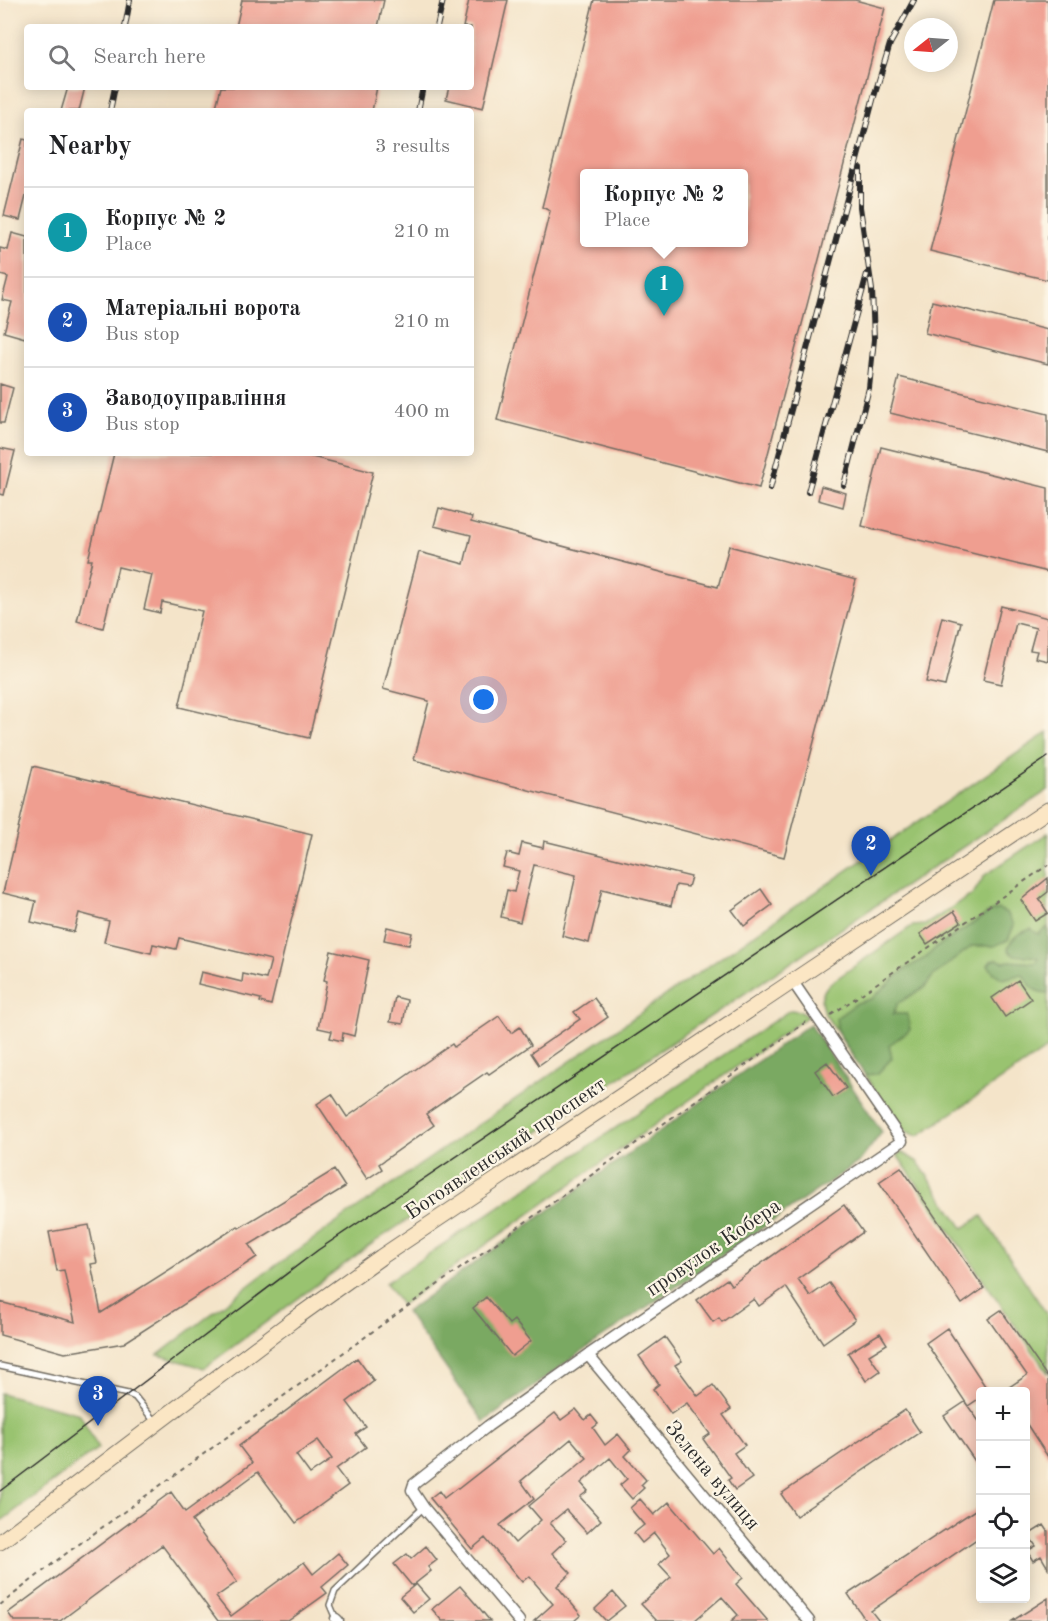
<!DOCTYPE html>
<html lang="en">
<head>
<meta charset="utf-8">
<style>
	:root { --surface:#fff; --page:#f2f2f2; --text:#202124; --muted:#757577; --line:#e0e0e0; --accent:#c8321e }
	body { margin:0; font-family:"Old Standard TT",serif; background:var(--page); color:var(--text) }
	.controls { position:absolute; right:18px; bottom:18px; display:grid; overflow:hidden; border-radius:6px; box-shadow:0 3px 15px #0003 }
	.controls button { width:54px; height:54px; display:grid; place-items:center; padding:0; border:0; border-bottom:2px solid var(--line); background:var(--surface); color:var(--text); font:30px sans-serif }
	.compass { position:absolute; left:904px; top:18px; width:54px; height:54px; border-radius:50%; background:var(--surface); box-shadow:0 3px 15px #0003; rotate:253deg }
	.you { position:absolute; left:484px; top:700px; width:21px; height:21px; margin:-15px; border:4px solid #fff; border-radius:50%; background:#1a73e8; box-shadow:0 0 0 9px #1a73e833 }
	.badge { display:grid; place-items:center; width:39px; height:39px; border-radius:50%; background:var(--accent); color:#fff; font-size:20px; font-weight:700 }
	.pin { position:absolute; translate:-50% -50px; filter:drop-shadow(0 2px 3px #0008) }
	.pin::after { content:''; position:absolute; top:32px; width:21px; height:18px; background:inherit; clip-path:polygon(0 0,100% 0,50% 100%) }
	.popup { position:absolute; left:580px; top:169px; width:168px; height:78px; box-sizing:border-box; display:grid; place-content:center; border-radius:6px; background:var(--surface); filter:drop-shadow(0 2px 4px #0005); font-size:20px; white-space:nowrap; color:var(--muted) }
	.popup b { font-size:22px; color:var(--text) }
	.popup::after { content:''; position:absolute; left:50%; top:100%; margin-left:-12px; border:12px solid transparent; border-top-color:var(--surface) }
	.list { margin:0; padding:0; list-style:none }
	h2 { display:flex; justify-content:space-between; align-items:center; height:78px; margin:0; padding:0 24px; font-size:26px }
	h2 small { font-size:20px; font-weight:400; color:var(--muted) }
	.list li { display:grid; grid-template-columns:39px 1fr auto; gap:18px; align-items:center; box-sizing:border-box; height:90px; padding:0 24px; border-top:2px solid var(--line) }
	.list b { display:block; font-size:22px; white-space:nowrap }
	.list p { margin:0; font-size:20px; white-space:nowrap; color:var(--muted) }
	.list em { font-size:20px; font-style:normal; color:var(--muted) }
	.icon { flex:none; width:33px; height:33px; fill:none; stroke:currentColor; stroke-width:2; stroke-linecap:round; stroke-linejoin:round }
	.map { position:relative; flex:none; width:1048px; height:1621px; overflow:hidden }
	.search { position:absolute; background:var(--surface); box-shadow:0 3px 15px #0003; left:24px; top:24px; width:450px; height:66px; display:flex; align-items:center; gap:15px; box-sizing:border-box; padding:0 21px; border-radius:6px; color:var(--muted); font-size:22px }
	.panel { position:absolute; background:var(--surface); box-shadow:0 3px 15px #0003; left:24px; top:108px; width:450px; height:348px; border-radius:6px }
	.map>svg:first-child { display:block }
</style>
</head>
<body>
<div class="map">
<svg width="1048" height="1621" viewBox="0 0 1048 1621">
	<rect width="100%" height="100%" fill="#fcf5e5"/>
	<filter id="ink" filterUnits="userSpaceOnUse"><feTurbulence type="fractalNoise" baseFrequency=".0167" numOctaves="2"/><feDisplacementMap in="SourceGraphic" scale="12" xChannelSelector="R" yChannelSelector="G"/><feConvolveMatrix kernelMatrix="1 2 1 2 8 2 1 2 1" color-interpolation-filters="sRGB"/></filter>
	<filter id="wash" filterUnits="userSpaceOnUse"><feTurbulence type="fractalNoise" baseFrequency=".008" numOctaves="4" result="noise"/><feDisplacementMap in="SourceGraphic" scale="24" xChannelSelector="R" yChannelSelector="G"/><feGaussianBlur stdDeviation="1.35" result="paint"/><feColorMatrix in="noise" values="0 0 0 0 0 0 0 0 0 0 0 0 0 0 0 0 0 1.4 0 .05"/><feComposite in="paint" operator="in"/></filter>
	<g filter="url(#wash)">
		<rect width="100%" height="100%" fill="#f4e4c9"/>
		<path fill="#99c36f" stroke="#62774d" stroke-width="1.5" d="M1048 732V790L373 1243 204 1368 158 1355 261 1276 356 1209Z
			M1048 833V1048L918 1136 909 1133 898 1125 825 1014C819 1002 820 995 829 984L912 926 925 925 973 894 985 875Z
			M790 1010 799 1011 808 1016 401 1305 386 1283Z
			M901 1152 918 1162 963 1228 982 1216 1048 1316V1373L897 1155Z
			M0 1393 80 1414 98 1448 0 1522Z"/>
		<path fill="#7aa962" stroke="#526a46" stroke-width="1.5" d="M998 909 1007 913 1014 925 1008 940 994 946H972L933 976 925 987 898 1003 893 1014H907L910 1030 889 1045 892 1058 877 1074 865 1075 838 1033 836 1018 857 1003 871 999 904 970 927 957 934 949 990 912Z
			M1048 927V993C1029 991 1033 986 1022 974L1003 979 994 973 988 965 991 961 997 959 1003 962 1010 961 1036 963 1038 958C1028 953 1015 960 1008 950 1010 937 1020 933 1031 929L1038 934Z
			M810 1024 882 1132 860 1161 584 1350 484 1422 406 1312Z"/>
		<g id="blocks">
			<path fill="#ef9e90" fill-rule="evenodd" d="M242 0H384L378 27H236Z
				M469 0H508L483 108 446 99 449 87H471V27H463Z
				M594 0H855L885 8 759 488 497 420 550 211 542 207ZM585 174H744V243H585Z
				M994 0H1048V280L930 251Z
				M68 87H85L79 111H61Z
				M221 87H377L372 111H215Z
				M23 139 27 140V192L20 220 4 216Z
				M12 233 27 237V329L25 338 4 332 12 302 2 300 8 277 0 275V248L8 250Z
				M932 301 1048 330V364L925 333Z
				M899 377 1048 414V452L890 413Z
				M0 384 13 388 4 423H0Z
				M881 447 1048 488V572L862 526Z
				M0 448 15 451 4 495 0 494Z
				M114 453H296L373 472 309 738 179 707 202 611 162 602 160 613 144 609 152 575 118 567 103 628 77 621 92 560H88Z
				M821 486 846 493 843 507 818 500Z
				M439 508 472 517 471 522 718 587 729 546 856 580 784 857 414 760 429 701 383 689 419 552 464 564 471 535 434 526Z
				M1001 606 1048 618V661L1035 658 1037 651 1030 650 1036 628 1016 623 1001 684 983 680Z
				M942 617 961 622 945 686 926 682Z
				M33 766 312 834 271 1005 260 1002 261 999 198 984 201 972 242 982 243 974 266 979 271 960 179 938 176 949 153 944 151 953 104 942 109 921 79 913 74 932 31 922 36 901 3 893Z
				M544 841 691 877 688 887 676 885 671 906 602 889 589 943 562 936 576 875 534 865 520 922 501 917 507 890 514 892 519 871 503 867 507 853 519 856 522 843 543 848Z
				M1048 878V892L1039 899 1048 913 1035 921 1021 900Z
				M761 889 772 905 744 926 732 910Z
				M954 911 961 922 927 944 920 934Z
				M387 927 412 933 409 945 384 940Z
				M331 951 369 960 354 1036 343 1033 342 1041 330 1038 332 1031 318 1028 327 981 324 980Z
				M1018 980 1031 999 1005 1017 992 998Z
				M395 997 407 1000 403 1024 390 1022Z
				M594 998 608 1017 539 1065 531 1053 580 1019 574 1012Z
				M499 1016 511 1033 520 1027 531 1045 489 1074 487 1072 426 1114 434 1125 379 1164 382 1169 367 1179 317 1104 332 1094 347 1117 452 1044 454 1047Z
				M827 1062 846 1088 833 1097 815 1071Z
				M901 1167 984 1288 962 1304 879 1182Z
				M334 1170 345 1187 249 1245 257 1257 124 1343 65 1353 0 1335V1302L75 1322 64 1270 57 1271 49 1232 89 1225 97 1263 91 1264 101 1313 238 1226 239 1228Z
				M844 1205 863 1232 798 1279 810 1296 829 1283 855 1320 823 1343 786 1287 759 1306 754 1299 722 1322 719 1318 713 1322 697 1300 727 1279 731 1285Z
				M486 1297 509 1324 514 1320 531 1341 512 1356 473 1308Z
				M1001 1310 1048 1378V1457L1026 1423V1392H1002L1027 1375 988 1319Z
				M947 1328 989 1392H981V1397L968 1406 926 1343Z
				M880 1333 887 1344 869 1355 880 1371 866 1381 848 1353Z
				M665 1337 682 1361 675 1365 698 1396 713 1385 731 1409 723 1415 745 1445 734 1453 752 1478 735 1490 728 1480 731 1478 703 1439 710 1434 687 1403 671 1414 653 1389 659 1384 639 1356Z
				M357 1358 374 1381 347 1402 366 1427 356 1434 366 1447 336 1469 348 1485 296 1523 258 1472 192 1521 237 1582 216 1597 231 1616 304 1562 313 1574 338 1553 348 1565 322 1587 327 1593 288 1621H218L162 1545 60 1621H14L8 1613 171 1492 185 1512 252 1463 239 1446ZM318 1440 332 1459 310 1474 296 1455Z
				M965 1402 981 1424V1470L944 1416Z
				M576 1409 585 1420 591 1415 598 1424 593 1428 605 1445 618 1434 631 1450 625 1456 646 1480 641 1485 644 1488 632 1499 620 1485 627 1479 610 1458 581 1483 588 1491 580 1497 601 1520 587 1533 566 1510 550 1523 566 1540 552 1553 571 1573 557 1586 581 1615 574 1621H534L553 1604 529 1576 522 1582 485 1538 472 1549 430 1498 439 1491 444 1498 457 1488 458 1489 555 1413 561 1420ZM571 1439 587 1458 529 1506 541 1520 515 1543 500 1525 534 1499 521 1481Z
				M905 1410 920 1432 796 1516 781 1494Z
				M640 1499 654 1515 669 1502 713 1554 719 1548 743 1578 736 1584 768 1621H731L738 1615 722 1597 694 1621H657L641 1604 671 1577 659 1564 670 1554 654 1533 642 1543 634 1533 644 1525 630 1508Z
				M981 1506V1536L871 1611 879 1621H866L848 1594Z
				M1044 1525 1048 1531V1568L1041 1556 1033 1561 1027 1551 1036 1546 1028 1535Z
				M426 1546 437 1560 428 1567 431 1571 412 1586 394 1564 407 1554 411 1559Z
				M416 1584 429 1599 413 1612 400 1597Z
				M460 1586 481 1610 490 1621H442L432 1609Z
				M613 1592 625 1606 606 1621 595 1609Z
				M1048 1598V1621H1012Z"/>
		</g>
	</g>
	<g filter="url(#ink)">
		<use href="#blocks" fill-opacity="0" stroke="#716c62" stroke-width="1.5"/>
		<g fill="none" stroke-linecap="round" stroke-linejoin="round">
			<defs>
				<path id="lane" d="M0 1366 128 1394 135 1397 155 1422
					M336 1619 330 1605 335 1591 423 1508"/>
				<path id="street" d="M588 1355 809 1621
					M336 1619 338 1621
					M519 1621 424 1508 412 1490 414 1484 488 1426 588 1355 902 1141 793 982"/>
				<path id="secondary" d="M0 1542 293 1320 381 1257 1048 810"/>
			</defs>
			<use href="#lane" stroke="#716c62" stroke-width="8"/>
			<use href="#street" stroke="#716c62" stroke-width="13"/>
			<use href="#secondary" stroke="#716c62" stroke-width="17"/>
			<path stroke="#716c62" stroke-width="2" stroke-dasharray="4.5 4.5" stroke-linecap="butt" d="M831 1015 1048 865
				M0 1605 60 1558 412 1303 806 1022"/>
			<use href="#lane" stroke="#fff" stroke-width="5"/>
			<use href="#street" stroke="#fff" stroke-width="10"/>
			<use href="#secondary" stroke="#fbe6c4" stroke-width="15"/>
			<path stroke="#2b2b2b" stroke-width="1.5" d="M0 1491 318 1250 1048 757"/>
			<defs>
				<path id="rail" d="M125 27 130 0
					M437 27 443 0
					M110 111 115 87
					M418 111 423 87
					M844 485 869 388 874 339 872 290 860 207V168
					M770 489 873 100 890 44 914 0
					M808 492 867 274"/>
			</defs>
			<use href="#rail" stroke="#2b2b2b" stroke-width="6"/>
			<use href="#rail" stroke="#fcf5e5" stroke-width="4" stroke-dasharray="11" stroke-linecap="butt"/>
		</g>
	</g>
	<g text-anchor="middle" stroke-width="4.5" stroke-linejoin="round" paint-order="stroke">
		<g font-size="21" fill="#2b2b2b" stroke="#fcf5e5">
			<text transform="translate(505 1148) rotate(-34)" y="7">Богоявленський проспект</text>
			<text transform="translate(713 1247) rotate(-34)" y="7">провулок Кобера</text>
			<text transform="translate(713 1475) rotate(50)" y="7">Зелена вулиця</text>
		</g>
	</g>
</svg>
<div class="controls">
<button>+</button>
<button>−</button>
<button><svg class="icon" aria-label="locate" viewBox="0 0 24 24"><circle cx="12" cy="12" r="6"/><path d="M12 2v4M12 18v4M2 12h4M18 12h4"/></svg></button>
<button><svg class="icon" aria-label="layers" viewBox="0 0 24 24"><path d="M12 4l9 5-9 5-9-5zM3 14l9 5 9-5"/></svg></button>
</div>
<svg class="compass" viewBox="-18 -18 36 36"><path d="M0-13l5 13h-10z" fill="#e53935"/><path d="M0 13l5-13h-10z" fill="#757577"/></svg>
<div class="you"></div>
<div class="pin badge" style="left:664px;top:316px;background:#0f9aa8">1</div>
<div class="popup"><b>Корпус № 2</b>Place</div>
<div class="pin badge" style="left:871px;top:876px;background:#1a4fb4">2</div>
<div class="pin badge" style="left:98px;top:1426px;background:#1a4fb4">3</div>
<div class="search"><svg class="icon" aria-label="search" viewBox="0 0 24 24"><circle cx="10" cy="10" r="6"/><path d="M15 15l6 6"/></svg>Search here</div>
<section class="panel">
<h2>Nearby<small>3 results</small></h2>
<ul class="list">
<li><span class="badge" style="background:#0f9aa8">1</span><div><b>Корпус № 2</b><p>Place</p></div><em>210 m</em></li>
<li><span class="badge" style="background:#1a4fb4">2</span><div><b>Матеріальні ворота</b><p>Bus stop</p></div><em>210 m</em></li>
<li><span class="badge" style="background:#1a4fb4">3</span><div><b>Заводоуправління</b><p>Bus stop</p></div><em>400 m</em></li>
</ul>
</section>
</div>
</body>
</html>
